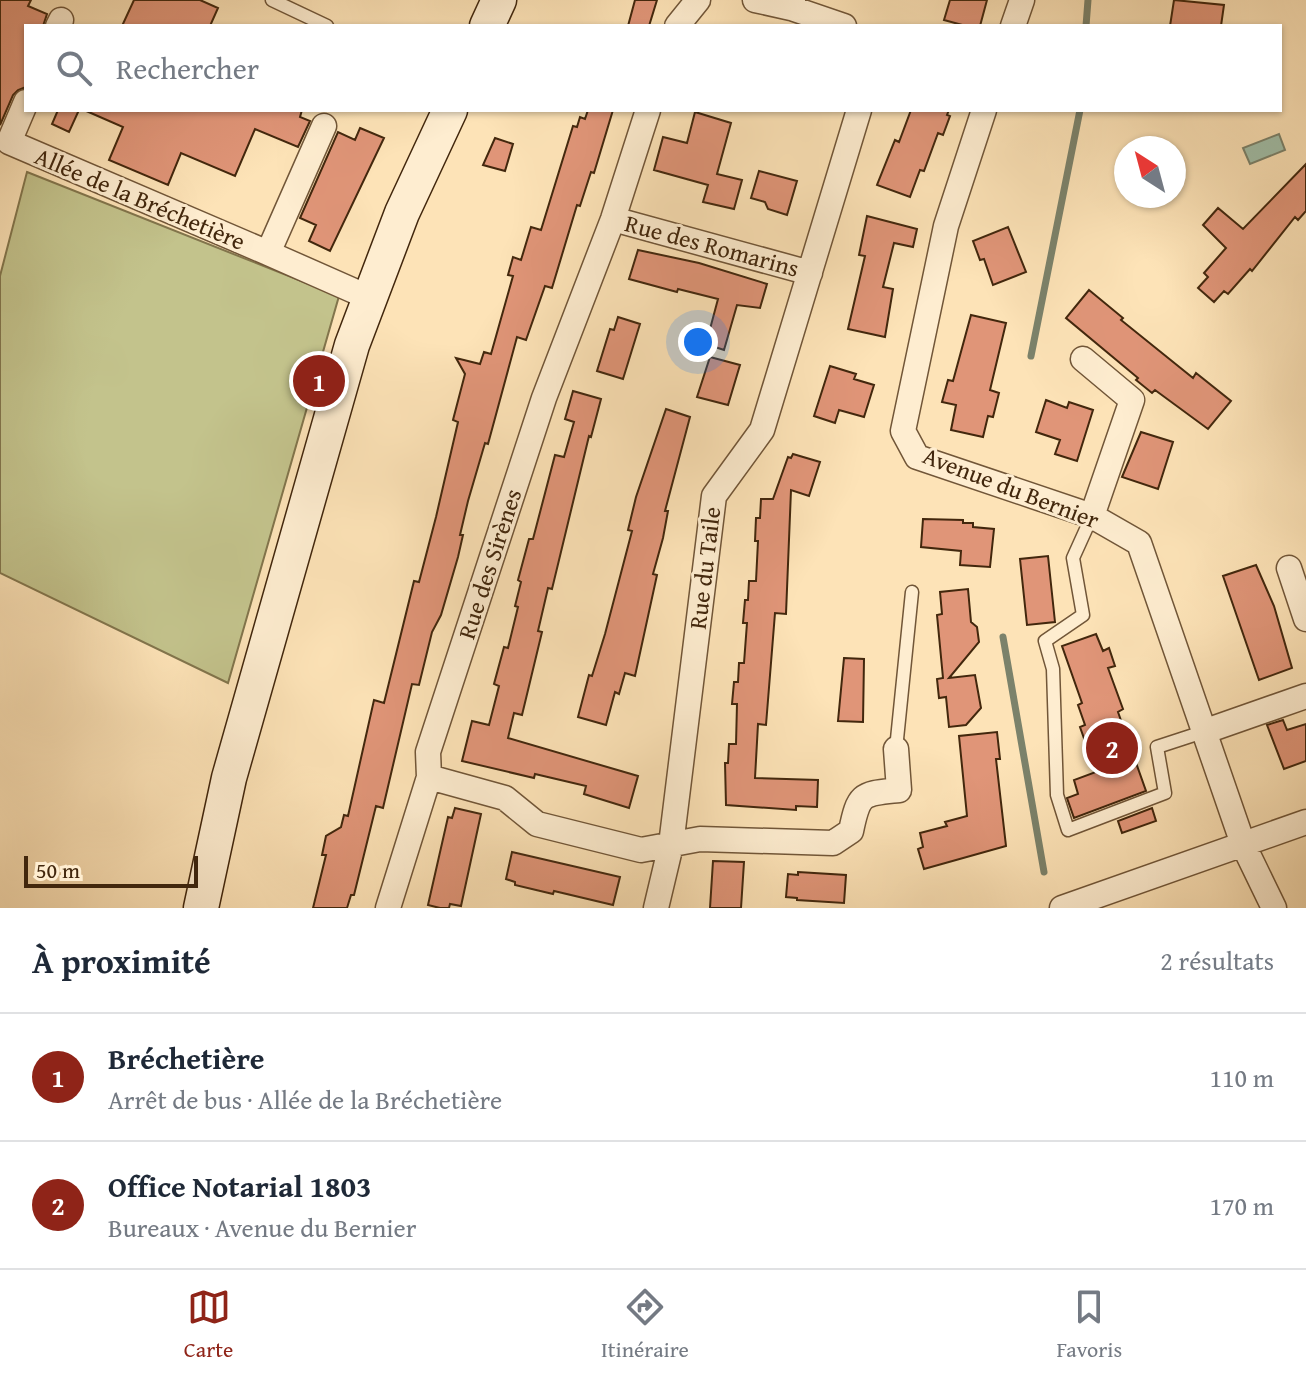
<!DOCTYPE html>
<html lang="fr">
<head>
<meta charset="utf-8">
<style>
	:root { --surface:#fff; --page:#f6f6f7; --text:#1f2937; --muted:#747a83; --line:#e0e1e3; --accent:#8f2418 }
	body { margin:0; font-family:"Gentium Book Plus",serif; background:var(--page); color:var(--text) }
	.compass { position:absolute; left:1114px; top:136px; width:72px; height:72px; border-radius:50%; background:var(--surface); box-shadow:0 2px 6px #0004; rotate:324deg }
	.scale { position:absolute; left:24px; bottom:20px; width:174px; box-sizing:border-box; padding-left:8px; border:4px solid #42270d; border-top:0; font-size:22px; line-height:28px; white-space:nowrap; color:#42270d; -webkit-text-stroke:6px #feedd0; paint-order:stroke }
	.you { position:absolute; left:698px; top:342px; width:28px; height:28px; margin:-20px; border:6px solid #fff; border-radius:50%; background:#1a73e8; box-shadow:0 0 0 12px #1a73e833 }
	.badge { display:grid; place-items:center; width:52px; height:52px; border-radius:50%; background:var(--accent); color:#fff; font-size:26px; font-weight:700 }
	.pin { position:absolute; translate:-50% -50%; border:4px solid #fff; box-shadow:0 2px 8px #0006 }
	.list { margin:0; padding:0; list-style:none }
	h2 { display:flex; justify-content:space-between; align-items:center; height:104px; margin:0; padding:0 32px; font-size:34px }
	h2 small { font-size:26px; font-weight:400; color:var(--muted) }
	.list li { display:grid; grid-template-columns:52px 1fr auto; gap:24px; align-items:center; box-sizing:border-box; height:128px; padding:0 32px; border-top:2px solid var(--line) }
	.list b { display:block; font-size:30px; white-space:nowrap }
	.list p { margin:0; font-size:26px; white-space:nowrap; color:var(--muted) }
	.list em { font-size:26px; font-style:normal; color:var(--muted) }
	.icon { flex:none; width:44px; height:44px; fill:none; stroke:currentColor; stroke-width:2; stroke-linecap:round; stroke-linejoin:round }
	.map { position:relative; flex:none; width:1306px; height:908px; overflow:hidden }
	.search { position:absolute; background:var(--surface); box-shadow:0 2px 6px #0004; left:24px; right:24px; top:24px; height:88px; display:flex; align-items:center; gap:20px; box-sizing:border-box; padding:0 28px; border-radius:0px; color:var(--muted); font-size:30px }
	.sheet { height:360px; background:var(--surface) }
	nav { display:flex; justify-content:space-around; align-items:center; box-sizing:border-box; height:112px; border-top:2px solid var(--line); background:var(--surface); font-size:22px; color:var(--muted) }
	nav a { display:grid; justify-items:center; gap:4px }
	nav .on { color:var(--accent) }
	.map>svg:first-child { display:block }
</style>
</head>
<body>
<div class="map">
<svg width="1306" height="908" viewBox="0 0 1306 908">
	<rect width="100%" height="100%" fill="#fde3b7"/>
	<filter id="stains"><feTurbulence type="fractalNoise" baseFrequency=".0025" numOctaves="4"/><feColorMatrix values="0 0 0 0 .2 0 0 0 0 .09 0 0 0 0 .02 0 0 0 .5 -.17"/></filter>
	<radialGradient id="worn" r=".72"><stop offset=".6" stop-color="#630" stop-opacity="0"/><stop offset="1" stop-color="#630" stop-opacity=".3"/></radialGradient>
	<path fill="#c3c38c" stroke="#82754c" stroke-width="2" d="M27 172 339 296 228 683 0 573V276Z"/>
	<path fill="#a1bfa9" stroke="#7b826b" stroke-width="2" d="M1279 134 1285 150 1250 164 1243 148Z"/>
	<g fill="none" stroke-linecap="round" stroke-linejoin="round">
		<path stroke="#7b826b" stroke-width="7" d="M1086 26 1088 0
			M1031 356 1080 110
			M1003 637 1044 872"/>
	</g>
	<path fill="#e09578" stroke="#42270d" stroke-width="2" d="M0 0H31L28 6 47 14 43 26H26V87L18 90 13 95 0 125Z
		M134 0H200L218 8 210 26H122Z
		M635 0H657L649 26H628Z
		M950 0H987L980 26H966L944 20Z
		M1174 0 1224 5 1221 26H1170Z
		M58 110H79L69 132 52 124Z
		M84 110H302L300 117 310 121 298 147 255 129 235 176 181 153 168 185 109 160 123 127Z
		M588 110H613L594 173 591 172 580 206 577 205 552 288 545 286 526 340 517 337 488 444 485 443 468 501 460 535H463L458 557 441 615 432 632 419 685 412 684 383 808 376 806 354 895H351L347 908H313L326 855H322L326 836 341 827 344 815 348 816 374 700 384 703 414 581 419 582 436 517 458 422 453 420 465 374 456 358 480 364 484 352 491 354 513 276 508 275 513 257 521 260 531 227 541 230 573 126 577 127 580 117 585 119Z
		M911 110H949L947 115 950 116 943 135 938 133 924 171 920 170 910 197 877 185 895 140 899 142Z
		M695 112 731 123 717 174 742 180 734 209 703 202 708 185 654 170 663 137 687 143Z
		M360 128 384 138 330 251 309 241 316 225 300 218 338 132 355 140Z
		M495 138 513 144 505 171 483 165Z
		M1306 164V211L1298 220 1295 217 1252 271 1250 269 1228 294 1224 291 1214 302 1198 288 1208 277 1204 273 1226 248 1203 225 1218 208 1243 229Z
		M759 171 797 181 787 215 768 209 765 202 751 198Z
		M867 216 917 229 913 247 894 243 883 287 893 289 885 337 848 329 865 256 859 255Z
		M1008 227 1026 272 993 285 984 259 980 260 973 241Z
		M638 250 699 263 767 284 760 308 737 305 724 350 706 344 718 299 678 289 677 292 629 279Z
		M1089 290 1123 318 1121 320 1193 378 1196 373 1231 401 1208 429 1155 390 1152 393 1136 380 1138 378 1066 318Z
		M971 315 1006 323 990 390 999 393 993 417 988 416 983 437 951 430 956 405 942 402 948 380 953 381Z
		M618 317 640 324 623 379 597 371 610 329 614 330Z
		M710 357 740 365 728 405 697 397Z
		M830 366 856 374 854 379 874 385 864 417 839 410 835 423 814 416Z
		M573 391 601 399 591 437 589 436 552 589 548 588 538 631 542 632 522 715 514 713 508 738 638 776 629 808 584 794 586 786 535 774 534 778 462 761 472 721 489 725 499 686 494 684 504 647 508 648 518 607 515 606 521 582 518 580 529 539H533L555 455 564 457 574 422 565 419Z
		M1046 400 1067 408 1069 402 1093 410 1077 461 1055 454 1060 440 1036 432Z
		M666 409 690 417 665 511H668L663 538 653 574 657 575 635 676 625 673 619 694 615 692 606 725 578 717 589 675 592 676 605 634 632 531 628 530 636 497Z
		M1141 432 1173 442 1158 489 1122 477Z
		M793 454 820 462 809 496 791 490 786 614 775 613 766 725 758 724 755 778 818 780 817 807 796 806V810L726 805 725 763H728L729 744H736L737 704H732L734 682H738L739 663H744L747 623H743L745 600H748L749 581H756L758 541H755L756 518H760L761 499H773L788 457 791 458Z
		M923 519 963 520V523H973V527L994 529 990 567 960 565 961 551 921 547Z
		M1048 556 1055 622 1027 625 1020 559Z
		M1256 565 1274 606 1292 668 1259 680 1223 576Z
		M968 589 971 622 977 627 979 642 949 678 975 675 981 708 966 725 949 727 946 697 939 698 937 679 943 678 937 615 942 614 940 592Z
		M1096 634 1103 651 1109 648 1115 666 1108 668 1123 709 1118 712 1146 791 1074 818 1067 798 1078 794 1074 780 1096 772 1080 727 1085 725 1078 705 1082 703 1062 646Z
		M844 658 864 659 863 722 838 721Z
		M1283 720 1287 730 1306 724V761L1284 769 1267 725Z
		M997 732 1000 759H996L1006 846 924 869 918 849 923 847 920 833 947 826 945 822 967 816 959 736Z
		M455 808 481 814 461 906 450 904 449 908H440L428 905 448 817 452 818Z
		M1152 808 1156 821 1122 833 1118 821Z
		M512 852 620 877 613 905 554 891 553 894 515 885V882L506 879Z
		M713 861 744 862 741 908H710Z
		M798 872 846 875 844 903 797 900V898L786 897 788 874 798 875Z"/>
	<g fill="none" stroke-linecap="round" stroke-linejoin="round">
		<defs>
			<path id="service" d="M272 0 327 26
				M1092 516 1073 558 1083 615 1045 641 1053 669 1057 795 1068 830 1165 793 1157 747 1206 731
				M896 749 912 592"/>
			<path id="minor" d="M755 0 791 8 793 0
				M791 8 844 26
				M58 26 61 20
				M677 26 698 0
				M1013 26 1022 0
				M26 102 9 142 268 253
				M648 110 613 219 544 398 428 752 429 777 505 798 537 824 641 850 700 839 833 843 851 831C859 792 862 794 899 790L896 749
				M984 110 946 226 903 431 917 457 1092 516 1139 543 1243 844 1274 908
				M324 126 268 253 370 298
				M613 219 810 273
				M1083 359 1132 400 1092 516
				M1289 568 1306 619
				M1206 731 1306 696
				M388 908 429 777
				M656 908 671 845 714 496 762 430 859 110
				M1062 908 1306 822"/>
			<path id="secondary" d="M487 26 499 0
				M201 908 229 778 352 345 402 213 450 110"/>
		</defs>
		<use href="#service" stroke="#715638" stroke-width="15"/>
		<use href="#minor" stroke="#715638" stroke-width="27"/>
		<use href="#secondary" stroke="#42270d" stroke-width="37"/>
		<use href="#service" stroke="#feedd0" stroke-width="12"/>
		<use href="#minor" stroke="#feedd0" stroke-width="24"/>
		<use href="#secondary" stroke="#feedd0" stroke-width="34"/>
	</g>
	<g text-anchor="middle" stroke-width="6" stroke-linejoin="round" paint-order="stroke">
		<g font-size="24" fill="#42270d" stroke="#feedd0">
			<text transform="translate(140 199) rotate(23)" y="8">Allée de la Bréchetière</text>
			<text transform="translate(712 246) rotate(15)" y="8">Rue des Romarins</text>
			<text transform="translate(1011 488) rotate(21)" y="8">Avenue du Bernier</text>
			<text transform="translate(490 564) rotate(-72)" y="8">Rue des Sirènes</text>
			<text transform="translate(705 568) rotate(-83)" y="8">Rue du Taile</text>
		</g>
	</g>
	<rect width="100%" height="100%" filter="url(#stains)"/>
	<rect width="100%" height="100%" fill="url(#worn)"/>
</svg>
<svg class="compass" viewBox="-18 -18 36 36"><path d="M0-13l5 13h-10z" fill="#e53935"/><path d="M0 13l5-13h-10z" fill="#747a83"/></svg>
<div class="scale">50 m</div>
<div class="you"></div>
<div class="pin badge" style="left:319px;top:381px">1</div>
<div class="pin badge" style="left:1112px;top:748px">2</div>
<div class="search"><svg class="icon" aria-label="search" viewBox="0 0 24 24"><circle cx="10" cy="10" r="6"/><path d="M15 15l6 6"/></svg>Rechercher</div>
</div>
<section class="sheet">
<h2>À proximité<small>2 résultats</small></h2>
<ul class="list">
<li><span class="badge">1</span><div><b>Bréchetière</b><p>Arrêt de bus · Allée de la Bréchetière</p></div><em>110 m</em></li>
<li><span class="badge">2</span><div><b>Office Notarial 1803</b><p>Bureaux · Avenue du Bernier</p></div><em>170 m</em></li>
</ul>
</section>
<nav>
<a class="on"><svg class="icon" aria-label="map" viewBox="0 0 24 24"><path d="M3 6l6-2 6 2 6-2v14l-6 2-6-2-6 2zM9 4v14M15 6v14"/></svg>Carte</a>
<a><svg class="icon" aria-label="directions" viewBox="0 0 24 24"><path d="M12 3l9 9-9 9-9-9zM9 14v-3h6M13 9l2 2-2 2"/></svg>Itinéraire</a>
<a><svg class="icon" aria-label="saved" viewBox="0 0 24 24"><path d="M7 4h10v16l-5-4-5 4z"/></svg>Favoris</a>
</nav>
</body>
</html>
